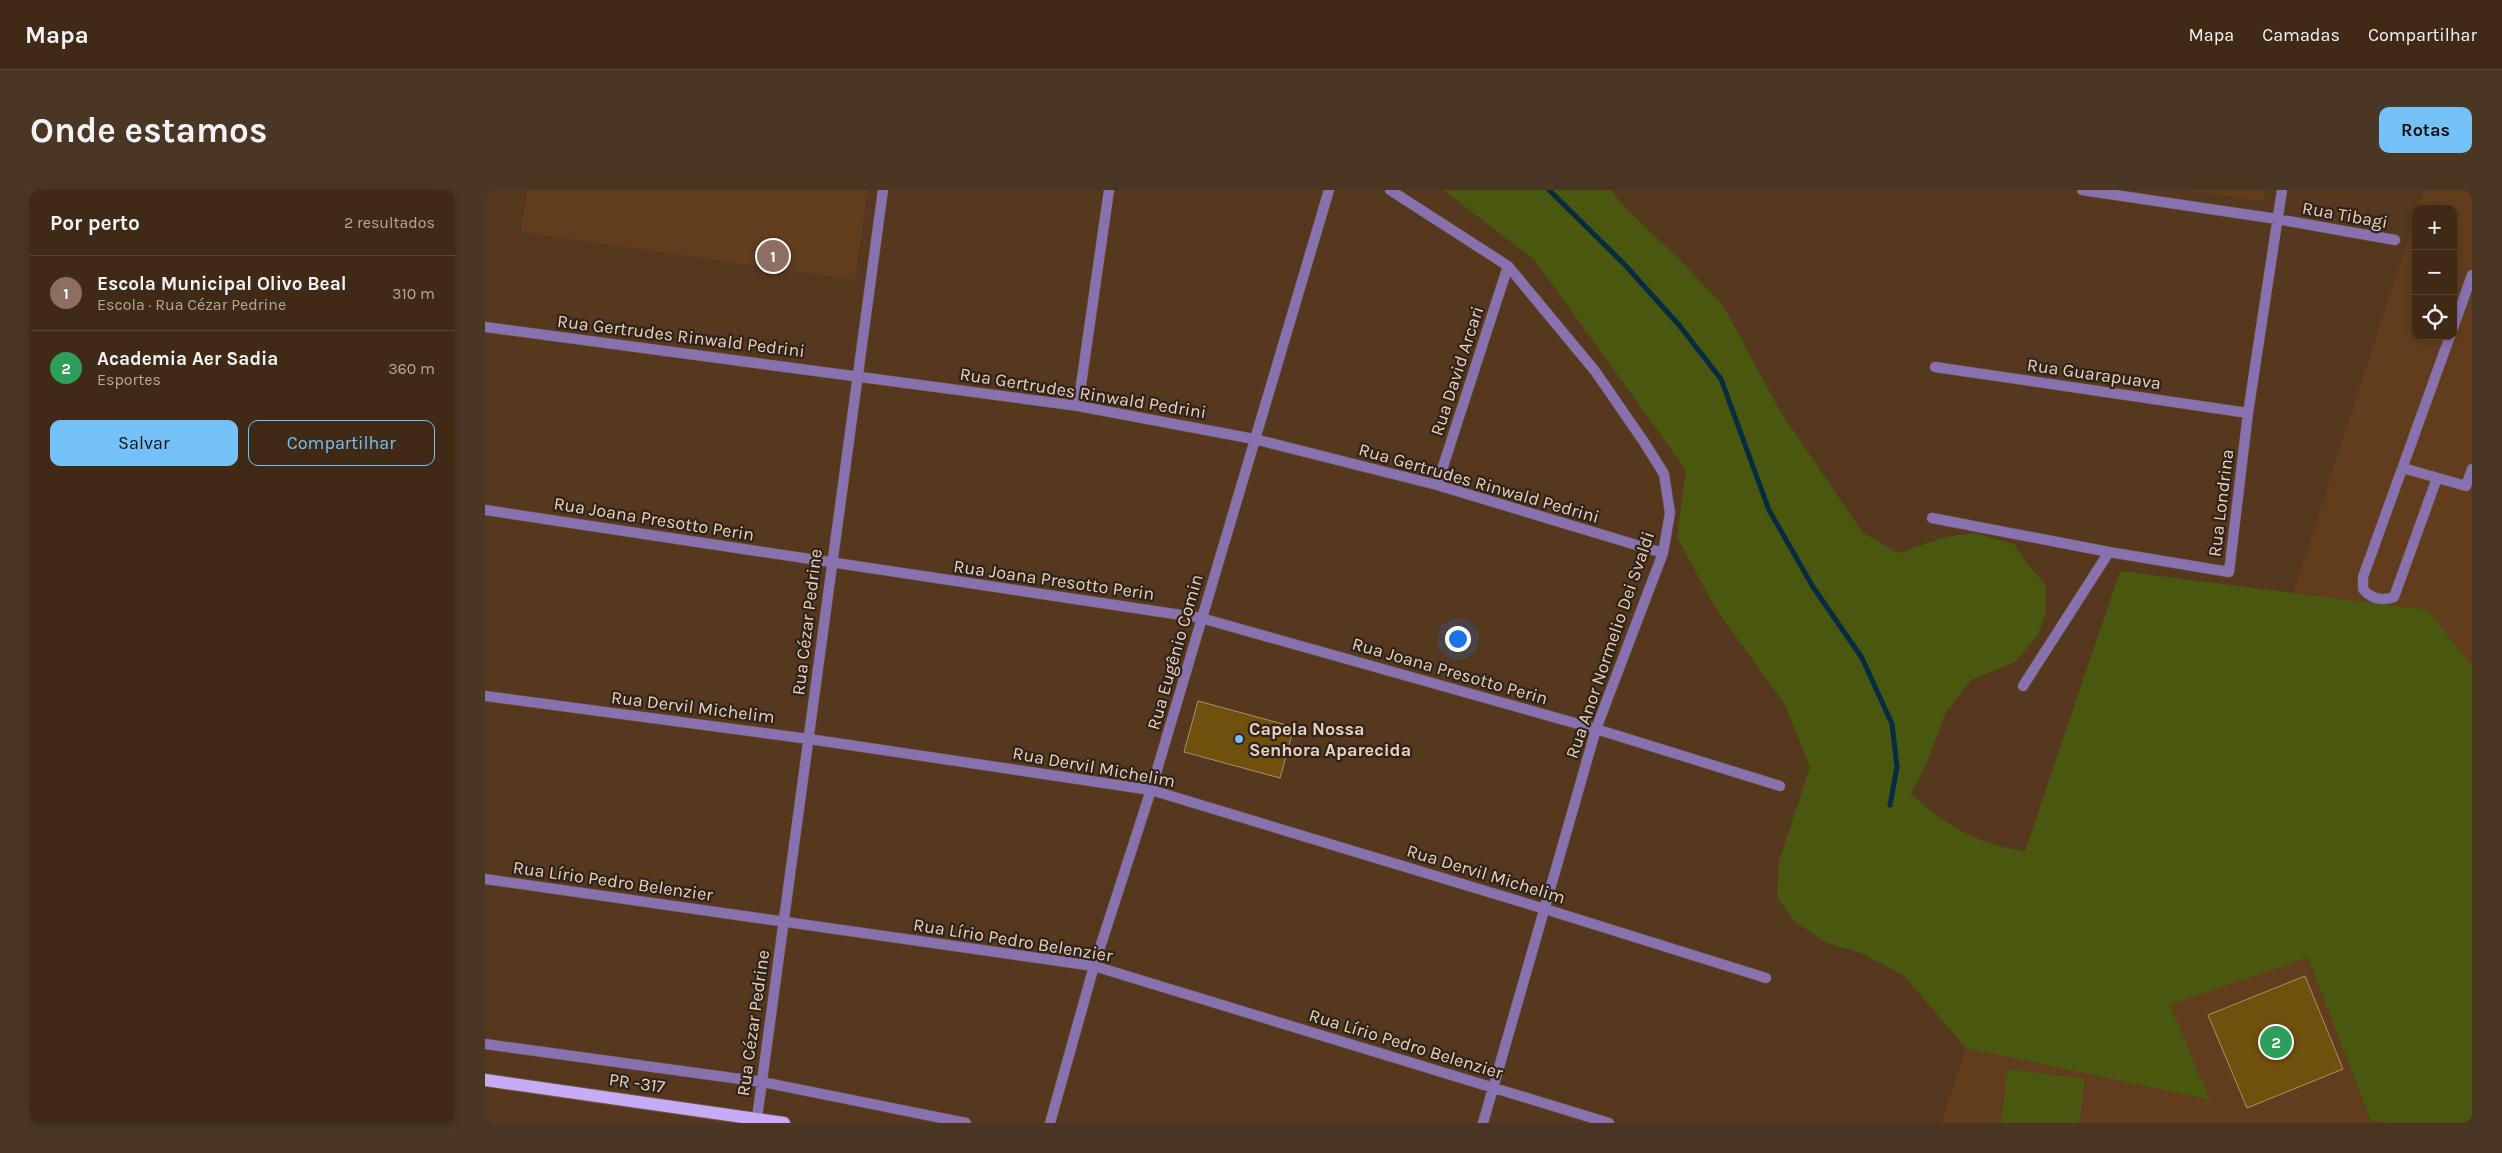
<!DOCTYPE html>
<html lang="pt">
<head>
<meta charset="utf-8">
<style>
	:root { --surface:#402a16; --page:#4b3623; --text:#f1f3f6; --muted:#aea7a1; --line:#594635; --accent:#73c1f6 }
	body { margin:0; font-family:Karla,sans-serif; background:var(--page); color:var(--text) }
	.controls { position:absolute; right:15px; top:15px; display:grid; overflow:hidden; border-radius:10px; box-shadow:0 2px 8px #0003 }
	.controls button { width:45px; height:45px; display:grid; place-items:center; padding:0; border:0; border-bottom:1px solid var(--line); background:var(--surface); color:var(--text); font:25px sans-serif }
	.you { position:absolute; left:972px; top:448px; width:18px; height:18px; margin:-12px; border:4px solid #fff; border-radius:50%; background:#1a73e8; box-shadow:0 0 0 8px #1a73e833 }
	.badge { display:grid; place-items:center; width:32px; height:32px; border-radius:50%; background:var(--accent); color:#fff; font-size:16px; font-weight:700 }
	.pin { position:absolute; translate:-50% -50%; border:2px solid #fff; box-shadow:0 1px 5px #0006 }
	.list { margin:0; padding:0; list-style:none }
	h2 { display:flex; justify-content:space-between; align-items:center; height:65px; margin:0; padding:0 20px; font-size:21px }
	h2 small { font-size:16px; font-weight:400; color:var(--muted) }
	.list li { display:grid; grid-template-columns:32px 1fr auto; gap:15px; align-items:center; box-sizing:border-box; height:75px; padding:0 20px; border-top:1px solid var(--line) }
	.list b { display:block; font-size:19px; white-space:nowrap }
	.list p { margin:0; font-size:16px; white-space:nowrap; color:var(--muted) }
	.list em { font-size:16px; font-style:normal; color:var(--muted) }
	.actions { display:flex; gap:10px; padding:15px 20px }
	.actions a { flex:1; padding:11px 0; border:1px solid var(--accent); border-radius:10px; text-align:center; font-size:18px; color:var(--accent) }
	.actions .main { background:var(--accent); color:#111 }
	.icon { flex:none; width:28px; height:28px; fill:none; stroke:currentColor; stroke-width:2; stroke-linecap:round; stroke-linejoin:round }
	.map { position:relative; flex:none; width:1987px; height:933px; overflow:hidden; border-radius:10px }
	header { display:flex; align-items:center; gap:30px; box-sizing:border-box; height:70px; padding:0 25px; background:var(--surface); border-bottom:1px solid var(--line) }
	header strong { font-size:24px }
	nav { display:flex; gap:28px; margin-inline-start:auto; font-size:18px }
	.intro { display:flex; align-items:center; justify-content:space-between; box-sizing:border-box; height:120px; padding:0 30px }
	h1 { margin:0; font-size:35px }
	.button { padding:12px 22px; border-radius:10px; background:var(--accent); color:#111; font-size:18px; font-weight:700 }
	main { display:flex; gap:30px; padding:0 30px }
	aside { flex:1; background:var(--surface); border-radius:10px; box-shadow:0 2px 8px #0003 }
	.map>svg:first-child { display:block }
</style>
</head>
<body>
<header>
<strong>Mapa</strong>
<nav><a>Mapa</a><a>Camadas</a><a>Compartilhar</a></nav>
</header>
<div class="intro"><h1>Onde estamos</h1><a class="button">Rotas</a></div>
<main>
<aside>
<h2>Por perto<small>2 resultados</small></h2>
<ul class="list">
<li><span class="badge" style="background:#8d6e63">1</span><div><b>Escola Municipal Olivo Beal</b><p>Escola · Rua Cézar Pedrine</p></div><em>310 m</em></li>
<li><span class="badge" style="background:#2e9e5b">2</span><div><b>Academia Aer Sadia</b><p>Esportes</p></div><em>360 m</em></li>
</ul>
<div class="actions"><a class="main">Salvar</a><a>Compartilhar</a></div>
</aside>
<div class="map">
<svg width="1987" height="933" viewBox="0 0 1987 933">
	<rect width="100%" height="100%" fill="#56381e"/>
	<path fill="#613d1e" d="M42 0H383L370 90 36 42Z
		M1698 0H1780L1778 11Z
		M1939 0H1987V476L1943 420 1808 403 1931 25V146H1968V19H1933Z
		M1823 766 1884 930 1902 933H1456L1481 858 1724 910 1685 815Z"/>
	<path fill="#4a570f" d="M958 0H1126L1138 16 1195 70 1239 117 1295 221 1378 343 1414 363 1460 347 1490 343 1529 354 1542 374 1560 394 1561 422 1553 445 1530 472 1486 490 1461 522 1441 575 1426 604C1459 634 1495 656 1540 661L1635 381 1943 420 1987 476V933H1902L1885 930 1823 767 1685 815 1725 910 1481 858 1418 785 1376 763 1342 753 1309 731 1292 707 1294 671 1325 577 1300 515 1229 416 1192 347 1201 280 1049 69Z
		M1523 879 1600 889 1594 933H1516Z"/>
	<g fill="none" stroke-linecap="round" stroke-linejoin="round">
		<path stroke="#052c43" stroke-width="5" d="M1064 0 1140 75 1194 135 1236 189 1284 320 1328 397 1377 468 1407 534 1412 577 1405 615"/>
	</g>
	<path fill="#70500d" stroke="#a7916b" d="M713 511 809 537 795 588 699 562Z
		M1820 786 1858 879 1762 918 1723 825Z"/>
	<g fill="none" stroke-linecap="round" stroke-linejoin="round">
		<defs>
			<path id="service" d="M1968 138 1987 85
				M1918 278 1981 296 1987 279
				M1952 288 1909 407C1897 411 1886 409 1878 399V387L1965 146"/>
			<path id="minor" d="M905 0 1023 76 1110 181 1159 252 1179 284 1185 323 1178 363 1111 539 998 933
				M1597 0 1792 29 1910 50
				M0 137 593 216 769 249 952 295 1178 363
				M1450 177 1763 223
				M593 216 624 0
				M952 295 1023 76
				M0 320 716 428 1111 539 1295 596
				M1447 328 1624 362
				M1538 496 1624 362 1744 382 1763 223 1797 0
				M0 506 324 549 666 600 1060 719 1281 788
				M0 689 609 776 1124 933
				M0 854 277 892 481 933
				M272 928 398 0"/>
			<path id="tertiary" d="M565 933 609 776 666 600 844 0"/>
			<path id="primary" d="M0 890 299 933"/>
		</defs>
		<use href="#service" stroke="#72563f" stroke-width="11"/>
		<use href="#minor" stroke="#72563f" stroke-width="11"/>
		<use href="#tertiary" stroke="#72563f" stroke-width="11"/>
		<use href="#primary" stroke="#72563f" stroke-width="14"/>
		<use href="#service" stroke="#8771ae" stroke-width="10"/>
		<use href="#minor" stroke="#8771ae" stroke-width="10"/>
		<use href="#tertiary" stroke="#8771ae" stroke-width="10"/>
		<use href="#primary" stroke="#c6acf6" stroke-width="12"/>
	</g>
	<circle fill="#73c1f6" stroke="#312317" stroke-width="2" cx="754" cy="549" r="5"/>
	<g text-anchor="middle" stroke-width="4.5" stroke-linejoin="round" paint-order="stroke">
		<g font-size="18" fill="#e3d0c1" stroke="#312317">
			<text transform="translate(1860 25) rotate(10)" y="6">Rua Tibagi</text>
			<text transform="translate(196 146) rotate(7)" y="6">Rua Gertrudes Rinwald Pedrini</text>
			<text transform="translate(972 181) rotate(-72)" y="6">Rua David Arcari</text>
			<text transform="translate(1609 184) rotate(8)" y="6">Rua Guarapuava</text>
			<text transform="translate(598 203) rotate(9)" y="6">Rua Gertrudes Rinwald Pedrini</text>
			<text transform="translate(994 293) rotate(16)" y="6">Rua Gertrudes Rinwald Pedrini</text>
			<text transform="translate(1736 313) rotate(-83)" y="6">Rua Londrina</text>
			<text transform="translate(169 329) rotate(9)" y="6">Rua Joana Presotto Perin</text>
			<text transform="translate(569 390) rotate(8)" y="6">Rua Joana Presotto Perin</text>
			<text transform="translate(322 432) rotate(-83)" y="6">Rua Cézar Pedrine</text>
			<text transform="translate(1125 455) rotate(-71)" y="6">Rua Anor Normelio Dei Svaldi</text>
			<text transform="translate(690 462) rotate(-74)" y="6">Rua Eugênio Comin</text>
			<text transform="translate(965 481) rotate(16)" y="6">Rua Joana Presotto Perin</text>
			<text transform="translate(208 517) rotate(7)" y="6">Rua Dervil Michelim</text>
			<text transform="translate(609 577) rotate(10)" y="6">Rua Dervil Michelim</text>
			<text transform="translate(1001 684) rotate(17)" y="6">Rua Dervil Michelim</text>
			<text transform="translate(128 691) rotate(8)" y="6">Rua Lírio Pedro Belenzier</text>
			<text transform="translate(528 750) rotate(9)" y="6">Rua Lírio Pedro Belenzier</text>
			<text transform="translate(268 833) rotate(-82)" y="6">Rua Cézar Pedrine</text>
			<text transform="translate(921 854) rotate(17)" y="6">Rua Lírio Pedro Belenzier</text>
			<text transform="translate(152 893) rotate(8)" y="6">PR -317</text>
		</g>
		<g font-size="18" font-weight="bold" fill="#e3d0c1" stroke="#312317" text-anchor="start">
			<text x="764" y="545">Capela Nossa<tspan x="764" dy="21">Senhora Aparecida</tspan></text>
		</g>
	</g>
</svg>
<div class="controls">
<button>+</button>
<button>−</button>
<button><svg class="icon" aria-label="locate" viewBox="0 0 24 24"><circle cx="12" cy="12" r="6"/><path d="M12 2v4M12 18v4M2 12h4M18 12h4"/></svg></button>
</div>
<div class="you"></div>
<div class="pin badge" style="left:288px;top:66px;background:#8d6e63">1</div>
<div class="pin badge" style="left:1791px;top:852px;background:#2e9e5b">2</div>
</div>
</main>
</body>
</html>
